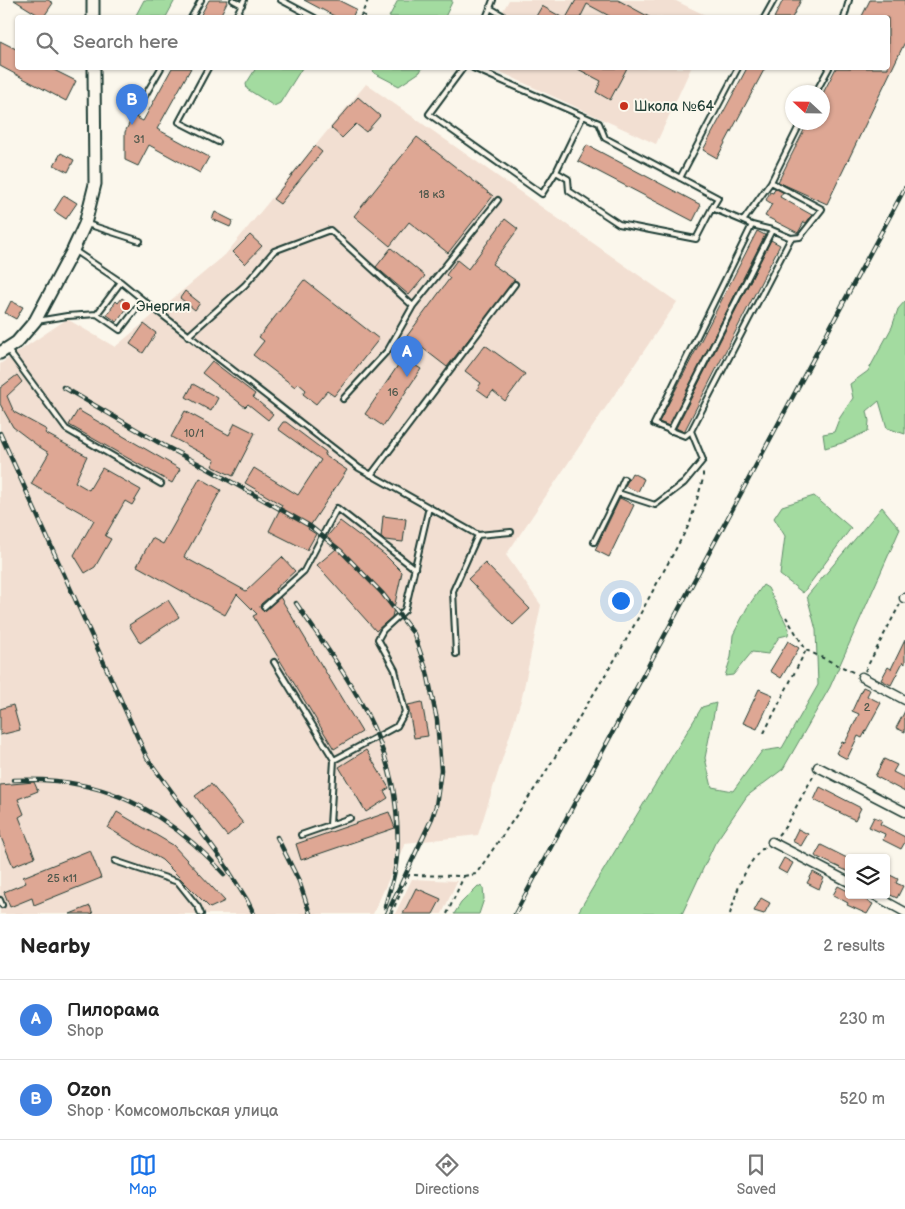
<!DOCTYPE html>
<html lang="en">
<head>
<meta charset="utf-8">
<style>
	:root { --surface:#fff; --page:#f2f2f2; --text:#222; --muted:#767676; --line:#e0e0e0; --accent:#1a73e8 }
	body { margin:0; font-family:"Balsamiq Sans",sans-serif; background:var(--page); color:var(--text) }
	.controls { position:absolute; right:15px; bottom:15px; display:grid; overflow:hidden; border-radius:5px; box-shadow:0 1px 4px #0004 }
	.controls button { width:45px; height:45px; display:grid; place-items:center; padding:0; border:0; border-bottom:1px solid var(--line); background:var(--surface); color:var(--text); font:25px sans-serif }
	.compass { position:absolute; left:785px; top:85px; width:45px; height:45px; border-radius:50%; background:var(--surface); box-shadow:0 1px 4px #0004; rotate:292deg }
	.you { position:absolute; left:620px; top:600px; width:18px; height:18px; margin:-12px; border:4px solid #fff; border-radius:50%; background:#1a73e8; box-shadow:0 0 0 8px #1a73e833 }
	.badge { display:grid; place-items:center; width:32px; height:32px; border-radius:50%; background:var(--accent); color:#fff; font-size:16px; font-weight:700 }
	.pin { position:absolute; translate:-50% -41px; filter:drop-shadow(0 1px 2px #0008) }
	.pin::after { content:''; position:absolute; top:26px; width:18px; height:15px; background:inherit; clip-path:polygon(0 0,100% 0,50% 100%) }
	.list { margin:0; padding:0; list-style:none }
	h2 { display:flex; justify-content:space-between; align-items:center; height:65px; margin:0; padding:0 20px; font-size:21px }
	h2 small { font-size:16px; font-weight:400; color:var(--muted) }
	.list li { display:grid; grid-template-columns:32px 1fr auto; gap:15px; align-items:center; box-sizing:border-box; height:80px; padding:0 20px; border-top:1px solid var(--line) }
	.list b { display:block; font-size:19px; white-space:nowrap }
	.list p { margin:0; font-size:16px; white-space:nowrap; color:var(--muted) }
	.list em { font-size:16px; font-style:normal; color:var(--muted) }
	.icon { flex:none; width:28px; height:28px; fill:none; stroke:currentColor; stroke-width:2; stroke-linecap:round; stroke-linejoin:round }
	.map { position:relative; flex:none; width:905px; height:914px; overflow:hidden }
	.search { position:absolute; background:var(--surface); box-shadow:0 1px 4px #0004; left:15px; right:15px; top:15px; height:55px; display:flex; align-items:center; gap:12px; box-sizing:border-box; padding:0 18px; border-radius:5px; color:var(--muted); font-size:19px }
	.sheet { height:225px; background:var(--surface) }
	nav { display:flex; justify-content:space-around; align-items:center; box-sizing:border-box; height:70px; border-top:1px solid var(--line); background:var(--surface); font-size:14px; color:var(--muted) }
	nav a { display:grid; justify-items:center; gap:2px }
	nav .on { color:var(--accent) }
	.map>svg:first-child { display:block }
</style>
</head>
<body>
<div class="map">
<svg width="905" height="914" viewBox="0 0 905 914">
	<rect width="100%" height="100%" fill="#fbf7ec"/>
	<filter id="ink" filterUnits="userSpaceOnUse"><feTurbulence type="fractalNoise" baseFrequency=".02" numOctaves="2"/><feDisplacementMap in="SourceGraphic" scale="10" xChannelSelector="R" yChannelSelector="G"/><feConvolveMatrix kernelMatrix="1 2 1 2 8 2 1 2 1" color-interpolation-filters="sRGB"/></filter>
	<g filter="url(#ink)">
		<path fill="#f2dfd2" d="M509 0H674L709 17 499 18Z
			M492 68H691L656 144Z
			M366 84 677 302 506 555 541 605 522 697 478 835 405 843 373 914H0V364L67 319 115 347 225 255Z
			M412 879 457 881 442 914H395Z"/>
		<path fill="#a3dba0" stroke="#618c6a" d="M144 0H175L166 17H135Z
			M398 0H452V2L445 17H389Z
			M256 68H302L280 103 274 106 247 89 246 84Z
			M372 68H422L420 72 399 86 374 73Z
			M905 301V434L887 428 879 401 867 411 869 421 868 431 842 443 825 448 823 434 834 432 839 419 853 398 850 384 868 371 892 327 898 309Z
			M814 496 851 528 803 593 780 575 785 536 774 518 782 506Z
			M882 507 900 529 830 687 783 769 747 796 715 843 682 914H577L702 707 716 703 705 758 712 787 733 791 762 751 782 748 818 685 816 630 807 596Z
			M763 585 768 588 789 629 788 635 779 637 768 654 752 652 733 675 725 676 731 657 733 635 747 608Z
			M478 886 483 887 484 899 479 914H454L461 903Z"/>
		<path fill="#dea794" stroke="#1f3d34" d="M14 0H48L53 3 43 18Z
			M209 0H228L219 18H199Z
			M304 0H338L356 9 352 18H338Z
			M576 0H618L651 18H613L587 4 580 18H566Z
			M783 0H801L792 18H774Z
			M870 0H905V42L827 204 778 182 808 122H822V95L836 68H888V18H861Z
			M542 6 563 18H535Z
			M0 41 18 50V68H50L76 81 66 101 0 66Z
			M172 68H191L157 129 209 157 200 173 149 145 138 166 125 160V132L133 116 143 121Z
			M576 68H627L610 100 596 92 601 81Z
			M747 68H765L717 158 703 150Z
			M358 97 380 116 366 132 356 124 342 138 331 128Z
			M417 137 493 196 448 253 409 222 390 246 354 216Z
			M587 145 701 205 693 221 578 161Z
			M315 146 322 152 280 204 273 199Z
			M61 153 74 160 68 172 54 165Z
			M775 188 783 192 780 197 812 215 806 223 804 222 798 233 765 216 772 204 766 200 770 192 773 193Z
			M64 195 77 203 66 219 54 211Z
			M215 212 233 221 230 227 212 219Z
			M505 219 518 229 492 264 515 280 447 367 407 336 450 278 446 275 457 260 468 269Z
			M757 231 765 235 764 237 669 426 659 422Z
			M250 235 262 246 245 264 233 252Z
			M771 240 780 245 684 432 676 428Z
			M391 248 425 276 409 295 376 267Z
			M304 280 379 339 334 396 327 391 316 404 303 394 306 390 298 383 295 387 253 355 264 341 259 337Z
			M185 291 200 303 195 310 180 298Z
			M122 298 130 304 117 322 107 315 116 301 118 303Z
			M11 301 23 307 16 319 5 313Z
			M144 324 156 333 143 353 130 344Z
			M485 345 525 374 505 401 493 391 488 397 477 389 481 383 465 371Z
			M403 358 421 369 383 426 365 414Z
			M212 361 255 394 253 397 273 414 268 420 248 404 245 407 202 373Z
			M17 375 22 382 7 396 14 412 47 430 45 433 87 456 75 482 89 490 102 468 141 490 132 505 125 501 105 536 111 539 95 567 85 573 74 555 94 520 31 484 49 453 38 446 13 427 0 404V388Z
			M193 384 218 398 211 411 186 397Z
			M78 410 180 469 172 483 69 425Z
			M185 411 229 435 235 423 255 433 233 476 212 466 215 460 171 437Z
			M283 422H286L326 452 324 455 347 470 308 529 316 534 307 550 269 531 282 505 245 483 254 468 298 495 321 460 278 429Z
			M632 473 644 479 638 492 625 486Z
			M200 478 221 490 184 557 246 591 282 557 295 571 275 589 276 591 261 604 260 607 262 610H265L280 597 362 732 334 749 253 616 257 614 237 594 225 615 137 566 152 538 163 544Z
			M620 498 634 505 609 557 595 550Z
			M383 516 406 519 403 542 385 540 381 538Z
			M340 521 385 555 402 572 392 617 376 631 317 565 336 549 325 539Z
			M485 563 530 609 513 625 468 579Z
			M168 600 179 617 140 643 129 625Z
			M905 640V664L903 662 891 685 881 680 888 667 891 669Z
			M788 641 799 648 781 678 770 671Z
			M863 687 870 690 867 696 881 703 862 738 858 736 847 759 836 753 842 742 845 743 859 714 852 711Z
			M759 689 773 695 757 729 743 723Z
			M422 702 428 736 414 738 408 705Z
			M13 705 20 730 0 735V709Z
			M905 711V732L896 728Z
			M366 750 389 788 384 791 388 798 366 812 339 767Z
			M884 759 897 765 893 772 905 778V792L875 776Z
			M34 782 38 791 18 799 24 814 19 817 35 857 13 866 0 835V785Z
			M211 784 243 823 227 836 195 796Z
			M820 787 861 808 855 820 814 800Z
			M117 812 173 845 225 901 210 908 162 860 108 828Z
			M389 812 395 828 301 860 296 844Z
			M874 817 882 820 880 824 905 837V842L901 849 883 840 885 834 869 827Z
			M798 829 808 834 801 846 792 841Z
			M821 845 849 859V872L815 856Z
			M90 850 101 878 34 905 32 898 10 907 4 892 26 883 23 877Z
			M784 858 793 863 787 874 778 869Z
			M813 872 824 878 819 889 807 883Z
			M890 875 898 879 896 883 903 886 897 898 886 893V882Z
			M838 886 848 891 846 895H856L873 904 867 914 847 905 848 903 833 895Z
			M416 888 441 899 433 914H403Z
			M761 898 770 903 764 914 754 911Z
			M90 906 93 914H70Z"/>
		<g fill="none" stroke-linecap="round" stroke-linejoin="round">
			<defs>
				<path id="service" d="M233 0 242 5
					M281 0 315 18
					M493 0 490 8 502 15
					M191 18 201 0
					M235 18 244 0
					M486 18 490 8
					M764 18 774 0
					M844 18 849 0
					M208 68 179 122 218 142
					M463 68 429 114 542 194 556 172 568 179 569 191 619 224 696 239 712 208 743 221 771 182 801 122
					M473 68 599 123 605 138 718 198 712 208
					M816 92 829 68
					M135 113 161 68
					M556 172 583 116
					M680 178 738 68
					M771 182 822 209 800 237 791 238
					M87 224 140 241
					M143 300 359 468 478 535 511 532
					M413 306 498 200
					M97 314 121 282
					M37 321 67 316 97 314 120 330 143 300 121 282 75 251
					M188 336 245 285 274 251 330 230 413 306 388 350 343 399
					M8 350 66 429 161 484
					M670 431 772 230
					M691 431 685 436 654 424 752 225 743 221
					M371 475 515 284
					M618 493 624 479
					M594 542 618 493 655 505 684 483 703 460 691 431 791 238 772 230 752 225
					M264 607 304 571 337 508 415 569
					M456 654 453 591 478 535
					M274 662 334 760
					M330 825 334 760 397 726 405 712 395 670 378 639 383 630 405 610 429 507
					M301 835 350 818
					M115 861 178 882 198 907 201 914
					M0 900 2 905"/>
				<path id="minor" d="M904 598H905
					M862 677 905 700
					M818 767 905 812
					M772 842 849 882
					M874 895 905 912"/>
				<path id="secondary" d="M93 0V18
					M0 353 17 342 35 321 73 250 85 224 95 184 94 68"/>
			</defs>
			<use href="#service" stroke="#1f3d34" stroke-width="8"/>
			<use href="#minor" stroke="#1f3d34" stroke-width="11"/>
			<use href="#secondary" stroke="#1f3d34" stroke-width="15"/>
			<path stroke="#1f3d34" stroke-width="2" stroke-dasharray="4 4" stroke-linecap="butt" d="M362 14 367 18
				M360 18 368 0
				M806 650 855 673
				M865 671 900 604
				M764 733 806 650 786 617
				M778 835 785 827 815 773
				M464 876 476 874 542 778 620 651 690 523 703 479V470
				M391 914 409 875 464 876 447 914
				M730 914C737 890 746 861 767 845"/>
			<use href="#service" stroke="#fbf7ec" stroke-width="4"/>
			<use href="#minor" stroke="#fbf7ec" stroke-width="8"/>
			<use href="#secondary" stroke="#fbf7ec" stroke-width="11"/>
			<defs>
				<path id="rail" d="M63 387 163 445 203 466 310 526 341 551 382 593 414 634 427 672 437 720 441 770 436 806 432 818 387 914
					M0 433 147 758 222 860 247 900 254 914
					M296 603C340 668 388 728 396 809 398 829 399 850 395 870 393 882 388 895 385 907
					M13 780C35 779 59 780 81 785 136 795 188 833 224 874
					M277 837 299 881 310 914
					M515 914 905 188"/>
			</defs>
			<use href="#rail" stroke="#1f3d34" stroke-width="4.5"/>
			<use href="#rail" stroke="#fbf7ec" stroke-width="2.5" stroke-dasharray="8" stroke-linecap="butt"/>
		</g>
	</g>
	<g fill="#c8321e" stroke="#fbf7ec" stroke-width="2">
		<circle cx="624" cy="106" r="5"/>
		<circle cx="126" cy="306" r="5"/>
	</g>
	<g text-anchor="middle" stroke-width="4" stroke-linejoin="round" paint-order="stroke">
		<g font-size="11" fill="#4f584c">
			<text x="139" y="143">31</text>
			<text x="432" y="198">18 к3</text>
			<text x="393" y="396">16</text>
			<text x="194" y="437">10/1</text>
			<text x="867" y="711">2</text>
			<text x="62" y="882">25 к11</text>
		</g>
		<g font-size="14" fill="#1f3d34" stroke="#fbf7ec" text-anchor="start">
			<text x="634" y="111">Школа №64</text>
			<text x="136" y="311">Энергия</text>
		</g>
	</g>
</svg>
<div class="controls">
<button><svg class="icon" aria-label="layers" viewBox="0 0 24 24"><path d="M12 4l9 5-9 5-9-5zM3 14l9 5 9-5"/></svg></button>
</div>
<svg class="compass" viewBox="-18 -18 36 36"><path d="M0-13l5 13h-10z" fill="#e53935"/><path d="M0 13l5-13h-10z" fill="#767676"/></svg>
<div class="you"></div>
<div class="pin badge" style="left:407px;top:377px;background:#3f7fe0">A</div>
<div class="pin badge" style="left:132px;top:125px;background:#3f7fe0">B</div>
<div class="search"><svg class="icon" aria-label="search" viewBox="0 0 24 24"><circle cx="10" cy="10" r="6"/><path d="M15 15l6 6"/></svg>Search here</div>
</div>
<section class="sheet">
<h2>Nearby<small>2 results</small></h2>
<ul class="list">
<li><span class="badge" style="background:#3f7fe0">A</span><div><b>Пилорама</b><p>Shop</p></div><em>230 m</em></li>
<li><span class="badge" style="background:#3f7fe0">B</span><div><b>Ozon</b><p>Shop · Комсомольская улица</p></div><em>520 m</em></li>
</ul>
</section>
<nav>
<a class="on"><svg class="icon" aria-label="map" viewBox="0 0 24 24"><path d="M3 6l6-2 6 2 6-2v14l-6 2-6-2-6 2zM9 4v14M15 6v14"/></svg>Map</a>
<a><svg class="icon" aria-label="directions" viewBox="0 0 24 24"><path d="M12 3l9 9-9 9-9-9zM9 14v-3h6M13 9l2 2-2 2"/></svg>Directions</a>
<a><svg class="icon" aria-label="saved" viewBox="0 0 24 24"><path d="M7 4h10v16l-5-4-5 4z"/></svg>Saved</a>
</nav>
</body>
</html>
